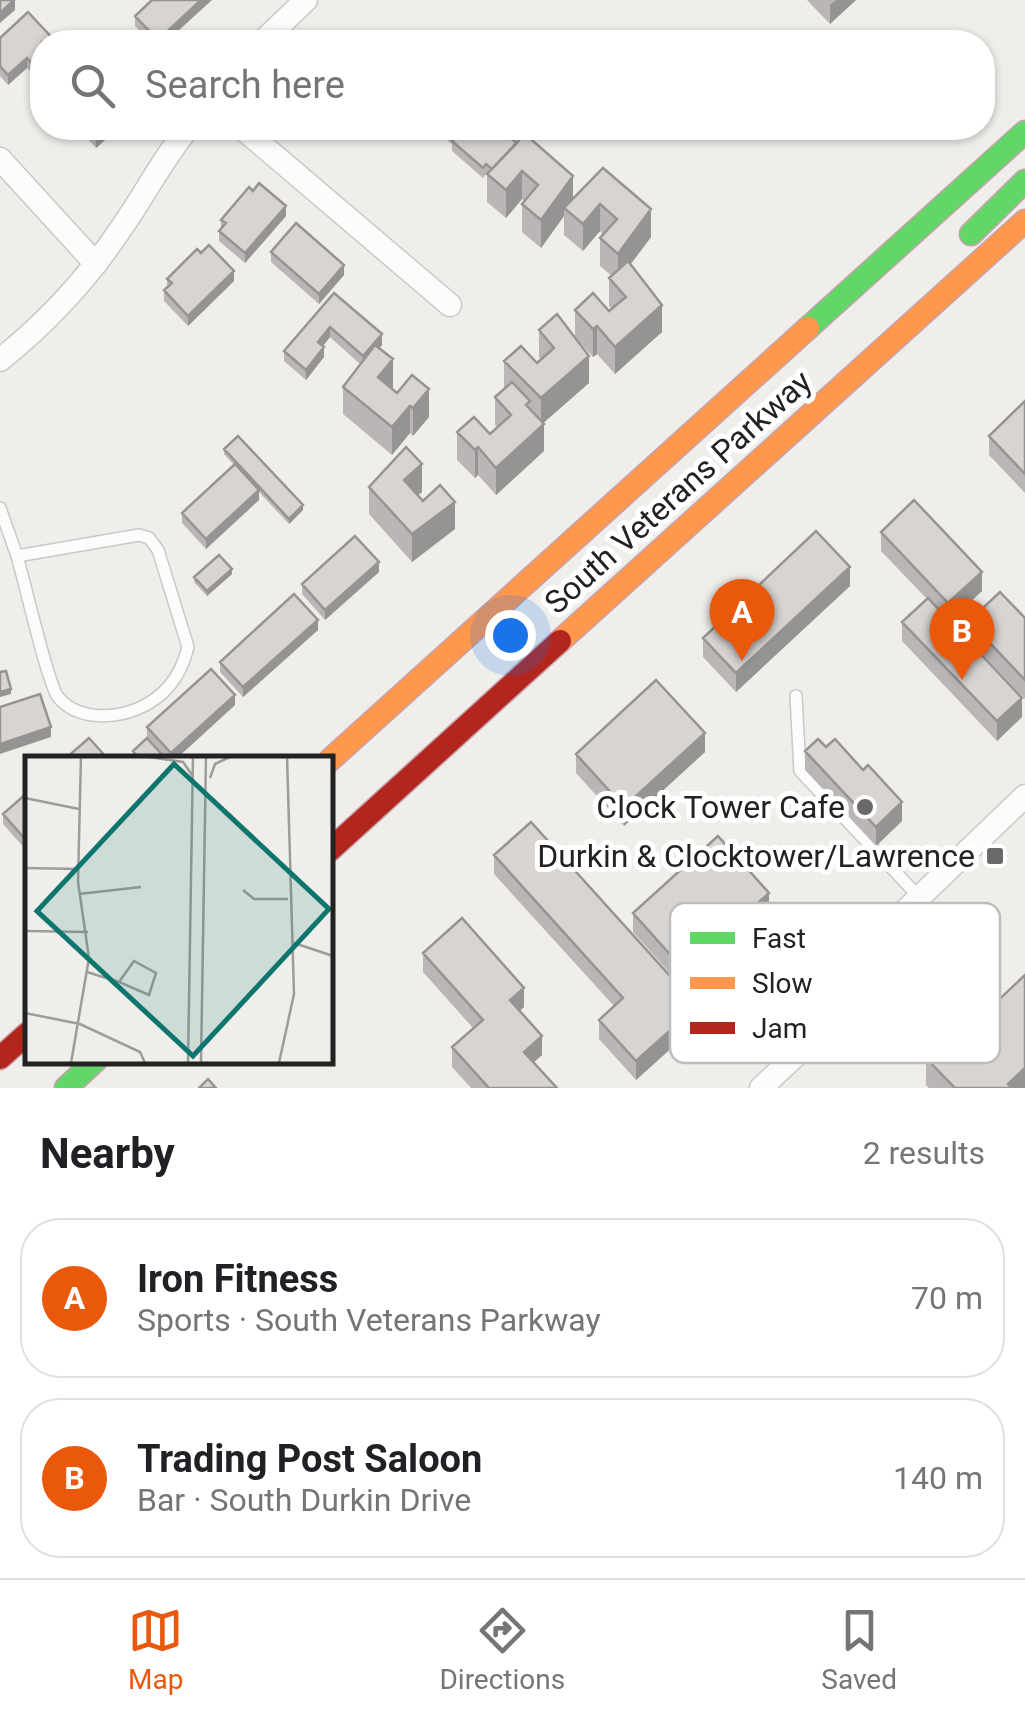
<!DOCTYPE html>
<html lang="en">
<head>
<meta charset="utf-8">
<style>
	:root { --surface:#fff; --page:#f6f6f6; --text:#202124; --muted:#757577; --line:#e0e0e0; --accent:#ea580c }
	body { margin:0; font-family:Roboto,sans-serif; background:var(--page); color:var(--text) }
	.you { position:absolute; left:510px; top:635px; width:35px; height:35px; margin:-25px; border:8px solid #fff; border-radius:50%; background:#1a73e8; box-shadow:0 0 0 15px #1a73e833 }
	.badge { display:grid; place-items:center; width:65px; height:65px; border-radius:50%; background:var(--accent); color:#fff; font-size:32px; font-weight:700 }
	.pin { position:absolute; translate:-50% -82px; filter:drop-shadow(0 2px 5px #0008) }
	.pin::after { content:''; position:absolute; top:52px; width:35px; height:30px; background:inherit; clip-path:polygon(0 0,100% 0,50% 100%) }
	.list { margin:0; padding:0; list-style:none }
	h2 { display:flex; justify-content:space-between; align-items:center; height:130px; margin:0; padding:0 40px; font-size:42px }
	h2 small { font-size:32px; font-weight:400; color:var(--muted) }
	.list li { display:grid; grid-template-columns:65px 1fr auto; gap:30px; align-items:center; box-sizing:border-box; height:160px; margin:0 20px 20px; padding:0 20px; border:2px solid var(--line); border-radius:40px }
	.list b { display:block; font-size:38px; white-space:nowrap }
	.list p { margin:0; font-size:32px; white-space:nowrap; color:var(--muted) }
	.list em { font-size:32px; font-style:normal; color:var(--muted) }
	.icon { flex:none; width:55px; height:55px; fill:none; stroke:currentColor; stroke-width:2; stroke-linecap:round; stroke-linejoin:round }
	.map { position:relative; flex:none; width:1025px; height:1088px; overflow:hidden }
	.search { position:absolute; background:var(--surface); box-shadow:0 2px 8px #0004; left:30px; right:30px; top:30px; height:110px; display:flex; align-items:center; gap:25px; box-sizing:border-box; padding:0 35px; border-radius:40px; color:var(--muted); font-size:38px }
	.sheet { height:490px; background:var(--surface) }
	nav { display:flex; justify-content:space-around; align-items:center; box-sizing:border-box; height:140px; border-top:2px solid var(--line); background:var(--surface); font-size:28px; color:var(--muted) }
	nav a { display:grid; justify-items:center; gap:5px }
	nav .on { color:var(--accent) }
	.map>svg:first-child { display:block }
</style>
</head>
<body>
<div class="map">
<svg width="1025" height="1088" viewBox="0 0 1025 1088">
	<rect width="100%" height="100%" fill="#f0eeeb"/>
	<g fill="none" stroke-linecap="round" stroke-linejoin="round">
		<defs>
			<path id="lane" d="M0 508 17 556
				M139 535 149 538 158 550 188 647C181 676 164 698 137 709 112 719 77 720 58 697 48 685 24 579 17 556Z
				M796 696 800 771 919 897"/>
			<path id="street" d="M262 42 306 0
				M242 128 450 305
				M0 159 96 264
				M0 360C45 324 88 278 120 230 144 196 162 160 188 128
				M761 1088 827 1026 874 949 904 912 1025 796"/>
			<path id="fast" d="M971 234 1025 181
				M808 328 1025 132
				M66 1088 96 1060"/>
			<path id="slow" d="M560 641 1025 221
				M330 760 808 328"/>
			<path id="jam" d="M330 850 560 641
				M0 1058 28 1033"/>
		</defs>
		<use href="#lane" stroke="#c9c8c7" stroke-width="14"/>
		<use href="#street" stroke="#c9c8c7" stroke-width="25"/>
		<use href="#fast" stroke="#c5a2ac" stroke-width="25"/>
		<use href="#slow" stroke="#c5a2ac" stroke-width="25"/>
		<use href="#jam" stroke="#c5a2ac" stroke-width="25"/>
		<use href="#lane" stroke="#fdfcfc" stroke-width="11"/>
		<use href="#street" stroke="#fdfcfc" stroke-width="22"/>
		<use href="#fast" stroke="#63d668" stroke-width="22"/>
		<use href="#slow" stroke="#ff974d" stroke-width="22"/>
		<use href="#jam" stroke="#b3261e" stroke-width="22"/>
	</g>
	<path fill="#b9b6b5" d="M807 0H856L830 24Z
		M135 16 166 42H151L135 26Z
		M0 38 56 42 40 83 27 68 8 85 0 76Z
		M42 91V110L38 105V95Z
		M78 128H119L96 148Z
		M447 130 573 198 603 168 651 237 630 265 662 332 615 374 597 354 593 357 575 337V310L609 311 612 309 609 306V278L612 276 600 266V238L603 235 600 231 583 251 564 235V216L541 248 522 232V204L525 201 522 199 506 218 487 202V175L486 174 483 178 452 151V144L447 140Z
		M286 216 245 263 219 241V231L221 228V220Z
		M271 252 344 275 319 304 271 262Z
		M201 253 234 281 188 326 164 301V290L167 287V279Z
		M334 293 382 345 379 348 393 387 391 389 429 417 413 436 410 433 392 455 343 414V387L360 364 330 337 323 346 324 357 306 380 284 361V351Z
		M539 330 589 383 543 423 544 451 496 495 478 475 475 478 457 460V432L490 434 498 427 495 425V397L504 389V361L537 363 541 360 539 357Z
		M1025 401V493L989 455V436Z
		M224 449 303 510 289 524 259 492V500L206 549 182 523V513L234 465 224 454Z
		M369 487 422 492 418 495 455 529 412 562 369 514Z
		M881 532 982 591 949 621 1022 717 997 741 902 641V622L927 599 881 551Z
		M379 572 325 620 302 594V584Z
		M232 574 207 596 194 582V577Z
		M850 586 736 692 703 657V638Z
		M1025 618V699L969 640V621Z
		M318 630 243 697 220 672V662Z
		M235 705 177 758H166L147 737V727Z
		M805 751 902 821 876 846 805 770Z
		M705 752 624 826 576 773V754Z
		M28 792V849L26 850 3 824V814Z
		M494 855 697 1025 636 1080 599 1039V1020L614 1006 494 874Z
		M769 912 684 989 633 932V913Z
		M423 953 524 1007 520 1011 542 1055 534 1062 557 1088H471L452 1067V1047L473 1028 423 972Z
		M926 1058 1025 1088H929L926 1085Z"/>
	<path fill="#969493" d="M15 0V10L0 23V13Z
		M201 0H212L166 42H158V40Z
		M836 0H856L830 24V5Z
		M27 58V68L8 85V75Z
		M108 128H119L96 148V138Z
		M522 171V199L506 218V190Z
		M573 176V204L564 208V216L541 248V220Z
		M600 204V231L583 251V224Z
		M286 206V216L245 263V253Z
		M651 209V237L618 281V254Z
		M344 265V275L319 304V294Z
		M234 271V281L188 326V316Z
		M662 305V332L615 374V347Z
		M597 326V354L593 357V329Z
		M330 327V337L318 352V342Z
		M382 334V345L363 366V356Z
		M324 347V357L306 380V370Z
		M589 356V383L541 425V398Z
		M393 359V387L378 405V377Z
		M429 389V417L413 436V408Z
		M410 406V433L392 455V427Z
		M544 424V451L496 495V468Z
		M478 447V475L475 478V450Z
		M422 464V492L404 507V480Z
		M259 490V500L206 549V539Z
		M455 502V529L412 562V534Z
		M303 505V510L289 524V519Z
		M379 562V572L325 620V610Z
		M850 567V586L736 692V673Z
		M232 569V574L207 596V591Z
		M982 572V591L948 622V603Z
		M318 620V630L243 697V687Z
		M11 689V694L0 697V692Z
		M235 695V705L177 758H171V753Z
		M1022 698V717L997 741V721Z
		M51 727V737L0 754V744Z
		M705 733V752L624 826V807Z
		M902 802V821L876 846V827Z
		M769 893V912L684 989V970Z
		M524 988V1007L510 1019V1000Z
		M697 1006V1025L636 1080V1061Z
		M542 1036V1055L524 1071V1052Z
		M1025 1068V1088H1008V1084Z"/>
	<path fill="#d7d4d2" stroke="#969493" stroke-width="2.5" d="M0 0H14L0 13Z
		M152 0H201L158 40 135 16Z
		M28 12 56 42H42V71L40 73 27 58 8 75 0 66V38Z
		M86 128H108L96 138Z
		M449 128H498L517 143 492 169 486 164 483 168 452 141 456 137 447 130Z
		M525 134 573 176 541 220 522 204 538 185 522 171 506 190 487 174Z
		M603 168 651 209 618 254 600 238 617 219 600 204 583 224 564 208Z
		M259 183 286 206 245 253 219 231 226 223 221 220 249 187 253 191Z
		M296 223 344 265 319 294 271 252Z
		M209 245 234 271 188 316 164 290 172 283 167 279 197 249 201 253Z
		M628 261 662 305 615 347 597 326 593 329 575 310 593 293 609 311 626 297 609 278Z
		M334 293 382 334 363 356 330 327 318 342 324 347 306 370 284 351Z
		M557 314 589 356 541 398 504 361 521 346 537 363 554 348 539 330Z
		M375 345 393 359 378 377 397 393 412 375 429 389 413 408 410 406 392 427 343 387Z
		M512 382 530 401 526 405 544 424 496 468 478 447 475 450 457 432 474 417 490 434 511 415 495 397Z
		M1025 401V474L989 436Z
		M238 436 303 505 289 519 224 449Z
		M406 447 422 464 404 480 423 501 440 485 455 502 412 534 369 487Z
		M235 464 259 490 206 539 182 513Z
		M914 500 982 572 948 603 881 532Z
		M816 531 850 567 736 673 703 638Z
		M355 536 379 562 325 610 302 584Z
		M219 555 232 569 207 591 194 577Z
		M1000 592 1025 618V680L969 621Z
		M294 594 318 620 243 687 220 662Z
		M928 598 1022 698 997 721 902 622Z
		M211 669 235 695 171 753 147 727Z
		M6 671 11 689 0 692V672Z
		M656 680 705 733 624 807 576 754Z
		M40 694 51 727 0 744V707Z
		M89 738 107 758H66Z
		M147 738 165 758H139L133 751Z
		M818 739 826 747 835 739 863 770 868 765 902 802 876 827 805 751Z
		M28 792V839L26 840 3 814Z
		M531 822 697 1006 636 1061 599 1020 623 998 494 855Z
		M718 836 769 893 684 970 633 913Z
		M462 918 524 988 510 1000 542 1036 524 1052 557 1088H489L452 1047 483 1020 423 953Z
		M1025 975V1068L1008 1084 1012 1088H955L926 1058 949 1035 955 1041Z
		M208 1079 216 1088H199Z"/>
	<g fill="#6a6968" stroke="#fff" stroke-width="4">
		<circle cx="865" cy="807" r="10"/>
		<rect x="985" y="846" width="20" height="20" rx="5"/>
	</g>
	<g text-anchor="middle" stroke-width="10" stroke-linejoin="round" paint-order="stroke">
		<g font-size="32" fill="#222" stroke="#fff">
			<text transform="translate(678 492) rotate(-42)" y="11">South Veterans Parkway</text>
		</g>
		<g font-size="32" fill="#222" stroke="#fff" text-anchor="end">
			<text x="845" y="818">Clock Tower Cafe</text>
			<text x="975" y="867">Durkin &amp; Clocktower/Lawrence</text>
		</g>
	</g>
	<g transform="translate(25 756)">
		<rect width="308" height="308" fill="#f0eeeb"/>
		<path fill="none" stroke="#9e9c9b" stroke-width="2.5" d="M74 0 124 1M124 1 158 6 167 19M185 22 190 8 207 0M0 42 54 53M0 112 53 113M218 134 229 143H263M54 138 116 131M0 175 63 176M269 187 308 200M109 205 131 217 124 239 94 226ZM62 216 94 226M0 257 55 268 115 296 120 307M46 307 64 202 53 126 56 0M163 307 168 0M176 307 181 0M254 307 269 238 262 0"/>
		<path fill="#0f766e" fill-opacity="0.15" stroke="#0f766e" stroke-width="5" d="M149 8 304 153 168 300 12 155Z"/>
		<rect width="308" height="308" fill="none" stroke="#222" stroke-width="5"/>
	</g>
	<rect x="670" y="903" width="330" height="160" rx="15" fill="#fff" stroke="#bdbdbd" stroke-width="2.5"/>
	<rect x="690" y="932" width="45" height="12" fill="#63d668"/>
	<rect x="690" y="977" width="45" height="12" fill="#ff974d"/>
	<rect x="690" y="1022" width="45" height="12" fill="#b3261e"/>
	<g font-size="28" fill="#222">
		<text x="752" y="948">Fast</text>
		<text x="752" y="993">Slow</text>
		<text x="752" y="1038">Jam</text>
	</g>
</svg>
<div class="you"></div>
<div class="pin badge" style="left:742px;top:661px">A</div>
<div class="pin badge" style="left:962px;top:680px">B</div>
<div class="search"><svg class="icon" aria-label="search" viewBox="0 0 24 24"><circle cx="10" cy="10" r="6"/><path d="M15 15l6 6"/></svg>Search here</div>
</div>
<section class="sheet">
<h2>Nearby<small>2 results</small></h2>
<ul class="list">
<li><span class="badge">A</span><div><b>Iron Fitness</b><p>Sports · South Veterans Parkway</p></div><em>70 m</em></li>
<li><span class="badge">B</span><div><b>Trading Post Saloon</b><p>Bar · South Durkin Drive</p></div><em>140 m</em></li>
</ul>
</section>
<nav>
<a class="on"><svg class="icon" aria-label="map" viewBox="0 0 24 24"><path d="M3 6l6-2 6 2 6-2v14l-6 2-6-2-6 2zM9 4v14M15 6v14"/></svg>Map</a>
<a><svg class="icon" aria-label="directions" viewBox="0 0 24 24"><path d="M12 3l9 9-9 9-9-9zM9 14v-3h6M13 9l2 2-2 2"/></svg>Directions</a>
<a><svg class="icon" aria-label="saved" viewBox="0 0 24 24"><path d="M7 4h10v16l-5-4-5 4z"/></svg>Saved</a>
</nav>
</body>
</html>
